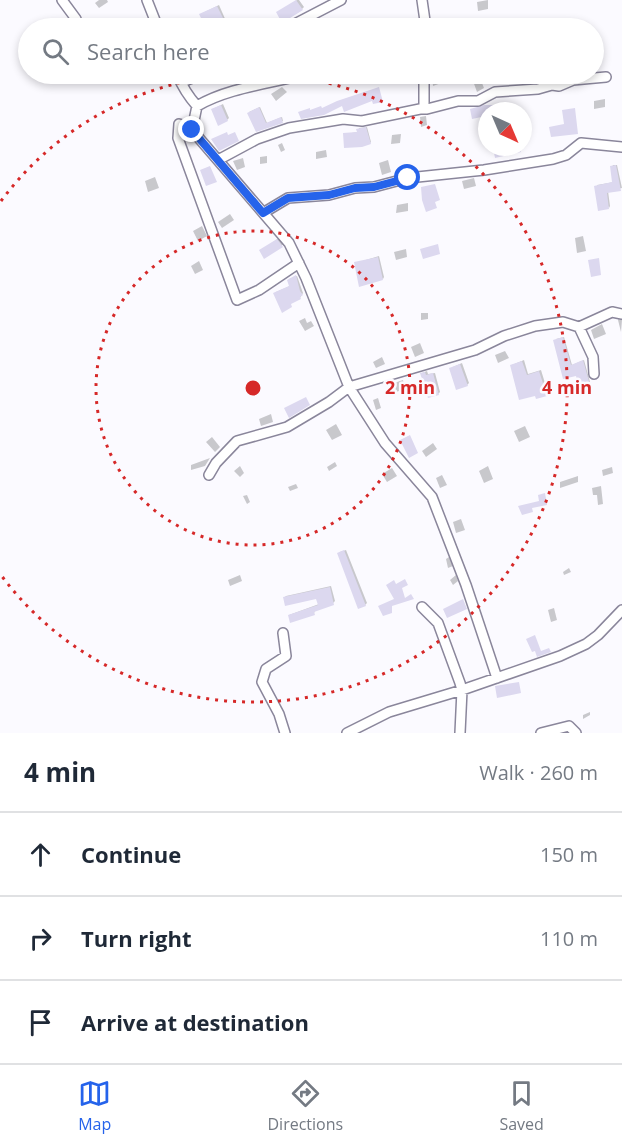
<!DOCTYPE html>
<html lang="en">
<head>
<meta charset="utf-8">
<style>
	:root { --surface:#fff; --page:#f2f2f3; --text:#1f2937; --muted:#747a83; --line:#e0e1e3; --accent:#2563eb }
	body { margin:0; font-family:"Open Sans",sans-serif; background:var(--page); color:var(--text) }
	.compass { position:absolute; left:478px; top:102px; width:54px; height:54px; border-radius:50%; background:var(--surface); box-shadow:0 3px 9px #0003; rotate:136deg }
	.stop { position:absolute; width:18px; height:18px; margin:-14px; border:4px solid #2563eb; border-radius:50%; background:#fff }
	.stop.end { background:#2563eb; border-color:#fff; box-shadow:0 2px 6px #0008 }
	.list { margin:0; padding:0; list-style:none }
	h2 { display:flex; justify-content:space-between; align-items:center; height:78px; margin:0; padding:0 24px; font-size:26px }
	h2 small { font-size:20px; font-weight:400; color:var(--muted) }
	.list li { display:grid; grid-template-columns:39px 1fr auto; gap:18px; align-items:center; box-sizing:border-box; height:84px; padding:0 24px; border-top:2px solid var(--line) }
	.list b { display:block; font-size:22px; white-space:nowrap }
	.list em { font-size:20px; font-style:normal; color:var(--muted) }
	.icon { flex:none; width:33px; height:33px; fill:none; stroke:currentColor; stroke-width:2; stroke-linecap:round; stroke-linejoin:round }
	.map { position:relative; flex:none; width:622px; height:733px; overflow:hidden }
	.search { position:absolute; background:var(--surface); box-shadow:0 3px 9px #0003; left:18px; right:18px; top:18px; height:66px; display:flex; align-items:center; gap:15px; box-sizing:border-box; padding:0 21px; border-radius:33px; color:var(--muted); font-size:22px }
	.sheet { height:330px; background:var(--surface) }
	nav { display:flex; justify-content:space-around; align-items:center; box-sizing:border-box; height:84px; border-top:2px solid var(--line); background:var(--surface); font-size:16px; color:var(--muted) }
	nav a { display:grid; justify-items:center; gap:3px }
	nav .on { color:var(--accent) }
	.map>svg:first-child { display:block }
</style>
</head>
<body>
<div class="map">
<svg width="622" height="733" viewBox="0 0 622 733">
	<rect width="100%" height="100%" fill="#fbfaff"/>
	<path fill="#0003" d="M99 0H107L108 2 99 8 95 3Z
		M297 0H299L304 7 302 9 280 11Z
		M488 0V9L478 11 477 2Z
		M219 5 226 21 222 24 225 28H203L207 27 203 13Z
		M187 18 190 27 176 28 175 23Z
		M514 20 516 28H505L504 23Z
		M238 74 239 80 228 84 227 77Z
		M395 74H403L404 76 397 79Z
		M438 74H442L444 82 433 86 432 76Z
		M480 78 484 88 477 92 473 81Z
		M282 87 287 92 276 101 271 94Z
		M605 99V107L594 109V101Z
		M223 104 229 118 227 120 215 108Z
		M260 107 267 123 282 117 283 121 257 130 249 112Z
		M426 116 427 125 421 127 420 117Z
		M367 127 371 142 370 143 345 134 358 132 359 128Z
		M401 134 400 143 391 144 392 135Z
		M282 143 285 150 281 152 278 145Z
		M326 150 327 157 316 159V152Z
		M267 156V163L260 164V157Z
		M243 158 245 167 237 170 233 161Z
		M388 160 391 172 382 175 379 163Z
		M613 165H617L622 188 608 191 610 206 609 208 597 185 614 182 612 167Z
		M155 177 159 188 148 192 145 181Z
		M474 178 476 186 464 189 462 181Z
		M408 203V211L396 213 397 205Z
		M230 214 234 220 222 228 218 222Z
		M202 226 207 236 198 241 193 231Z
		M583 236 586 251 577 253 575 238Z
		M279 238 284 244 265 257 263 249Z
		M406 249 407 257 396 260 394 252Z
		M379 256 384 277 383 279 356 263Z
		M199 261 203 270 195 274 191 266Z
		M297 276 303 293 300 298 291 302V306L276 292 290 286 289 279Z
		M421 313H428V319L421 320Z
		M305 318 307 323 311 321 314 326 305 331 299 321Z
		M618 319 622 320 621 332 618 320Z
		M602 324 606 334 594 339 591 330Z
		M564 337 572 365 584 360 590 382 589 383 577 374 565 377 556 339Z
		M420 343 424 353 415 357 411 347Z
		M505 351 509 358 498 363 495 355Z
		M382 357 385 364 376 368 373 362Z
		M524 360 528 374 541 370 548 393 546 395 512 365Z
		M462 363 469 383 467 385 453 367Z
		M427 371 428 374 435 373 440 392 438 394 422 373Z
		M403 380 405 389 396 392 394 383Z
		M378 398 381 408 376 410 373 400Z
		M271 414 273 422 261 426 259 419Z
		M336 424 342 435 332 440 326 430Z
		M525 426 530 437 519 442 514 431Z
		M212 437 220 447 215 452 206 442Z
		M433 443 437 449 426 457 422 451Z
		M210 458 205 466 191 470V465Z
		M335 462 337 466 329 471 327 467Z
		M240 466 244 473 240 477 234 471Z
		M488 466 493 479 484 483 479 471Z
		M612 467 613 473 603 476 602 470Z
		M392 468 397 476 387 482 382 474Z
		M442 475 447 485 440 488 436 478Z
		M578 476V482L560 488V482Z
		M296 484 298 488 290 491 288 487Z
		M601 486 603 504 598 505 597 495H593L592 488Z
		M247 495 250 502 247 504 243 496Z
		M461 519 465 530 456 533 453 522Z
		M346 550 367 603 365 605 340 552Z
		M449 557 453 566 448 568 446 559Z
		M569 568 571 572 564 575 563 572Z
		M240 575 242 581 230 586 228 580Z
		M456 575 458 581 453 585 450 580Z
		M331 586 335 601 333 603 315 609 314 614 289 615 319 604 317 597 284 598 286 596Z
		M554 608 557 620 551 622 548 610Z
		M590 712V715L583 719V715Z"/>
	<path fill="#dcd8ef" d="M296 0 303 10 282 23 276 12Z
		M217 6 226 24 221 26 223 28H206L199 14Z
		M379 87 383 102 373 104 372 101 344 112 342 106 324 115 301 119 298 112 310 108V110L321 106 322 108 337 101Z
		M221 105 228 121 218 126 211 109Z
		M484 105H500V111H485L486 116 472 119 470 109Z
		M259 107 266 123 281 117 283 123 256 132 247 113Z
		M575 108 578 134 551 137 549 127 564 124 562 110Z
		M366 127 371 144 362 147 344 148 343 133 357 132 356 129Z
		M227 132 228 135 235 132 239 141 219 151 211 139Z
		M493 147H519L521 152 495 158Z
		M616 165 621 191 607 193 609 209 598 211 594 186 612 182 610 166Z
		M210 166 217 182 206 186 200 170Z
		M435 184 440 200 435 202 437 208 426 212 422 200 421 187Z
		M277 239 283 247 264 259 259 250Z
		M438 244 440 254 423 259 420 249Z
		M378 257 383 280 359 287 354 262Z
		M599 258 601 275 591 277 588 260Z
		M296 275 300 291 303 295 300 297 301 299 291 304 292 307 282 313 273 293 289 286 287 280Z
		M563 337 571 365 583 360 590 385 579 388 576 376 563 379 553 340Z
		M522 361 527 375 539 371 547 396 536 399 535 396 519 400 510 365Z
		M460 364 468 386 456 390 449 368Z
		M425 372 426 375 433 373 439 395 428 398 420 373Z
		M306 397 310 405 289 418 284 408Z
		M410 435 418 453 409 458 400 440Z
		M545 493 547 505 532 508 533 512 522 515 518 506 539 501 538 495Z
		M344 550 366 606 358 609 337 553Z
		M405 579 408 585 402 588 405 598 411 594 414 599 392 606V613L383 616 378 606 394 599 386 585 394 580 396 584Z
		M330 587 334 605 314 612 315 615 290 623 288 615 318 605 316 599 285 606 283 597Z
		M463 599 467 609 447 618 443 609Z
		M535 635 541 651 549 648 551 652 537 657 535 651 532 652 526 639Z
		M519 682 521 693 497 698 495 686Z"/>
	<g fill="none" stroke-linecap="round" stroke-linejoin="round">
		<defs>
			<path id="minor" d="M62 0 76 19
				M147 0 158 28
				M422 0 426 28
				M287 28 341 0
				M177 74C182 86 188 96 197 106 230 87 270 84 306 74
				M182 82 203 74
				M197 106 192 130 289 243 306 278 349 387 385 443 432 497 466 585 497 678
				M424 109V74
				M192 130 179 124 178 138 237 300 259 290 299 263
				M218 160 257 139 289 128 343 119 362 121 420 109H427L458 101H478L495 92 538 89 552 85 559 86 573 80 606 77
				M263 213 288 198 329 195 355 188 374 187 408 178 484 170 553 159 566 155 581 143 622 147
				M579 327 593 357 594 374
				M209 475 216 463 237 441 287 427 329 402 349 387 475 350 504 336 535 326 563 322 579 327 612 312 622 314
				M422 607 438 623 460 683 462 690 460 733
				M283 633 286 656 266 669 262 682 279 714 285 733
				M347 733 389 712 462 690 560 656 586 644 598 635 622 610
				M541 733 569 726 576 733"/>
		</defs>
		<use href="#minor" stroke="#8a869b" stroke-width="12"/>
		<use href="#minor" stroke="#fff" stroke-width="9"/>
	</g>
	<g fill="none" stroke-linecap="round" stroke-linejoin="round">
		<path stroke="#2563eb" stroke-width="8" d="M192 130 263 213 288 198 329 195 355 188 374 187 408 178"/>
	</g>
	<g fill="none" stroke="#d62828" stroke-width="3" stroke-dasharray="3 6">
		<circle cx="253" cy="388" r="157"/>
		<path d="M1 201A314 314 0 1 1 1 575"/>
	</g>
	<circle cx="253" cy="388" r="9" fill="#d62828" stroke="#fbfaff" stroke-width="3"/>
	<g font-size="18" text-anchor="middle" font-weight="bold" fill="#d62828" stroke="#fbfaff" stroke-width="5" stroke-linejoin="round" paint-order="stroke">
		<text x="410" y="394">2 min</text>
		<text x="567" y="394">4 min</text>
	</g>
</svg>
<svg class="compass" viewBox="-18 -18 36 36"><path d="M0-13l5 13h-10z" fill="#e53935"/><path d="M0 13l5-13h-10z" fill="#747a83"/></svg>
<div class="stop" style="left:408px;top:178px"></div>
<div class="stop end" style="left:192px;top:130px"></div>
<div class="search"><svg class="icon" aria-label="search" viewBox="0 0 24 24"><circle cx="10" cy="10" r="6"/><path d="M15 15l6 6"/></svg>Search here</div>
</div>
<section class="sheet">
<h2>4 min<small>Walk · 260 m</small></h2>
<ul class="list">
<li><svg class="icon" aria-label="ahead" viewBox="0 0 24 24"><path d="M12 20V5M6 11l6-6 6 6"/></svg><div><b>Continue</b></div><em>150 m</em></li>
<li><svg class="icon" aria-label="right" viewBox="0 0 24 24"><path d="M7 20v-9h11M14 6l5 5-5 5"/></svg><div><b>Turn right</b></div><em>110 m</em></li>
<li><svg class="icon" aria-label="arrive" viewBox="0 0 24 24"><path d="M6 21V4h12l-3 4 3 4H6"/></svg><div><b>Arrive at destination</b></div></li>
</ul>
</section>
<nav>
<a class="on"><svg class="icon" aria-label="map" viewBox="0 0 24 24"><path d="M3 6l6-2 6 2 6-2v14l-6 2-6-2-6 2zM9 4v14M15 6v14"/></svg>Map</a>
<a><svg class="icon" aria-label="directions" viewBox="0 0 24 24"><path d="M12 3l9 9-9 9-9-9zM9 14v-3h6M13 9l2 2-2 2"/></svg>Directions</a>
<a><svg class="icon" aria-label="saved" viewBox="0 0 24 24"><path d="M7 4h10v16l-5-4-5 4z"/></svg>Saved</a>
</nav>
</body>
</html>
